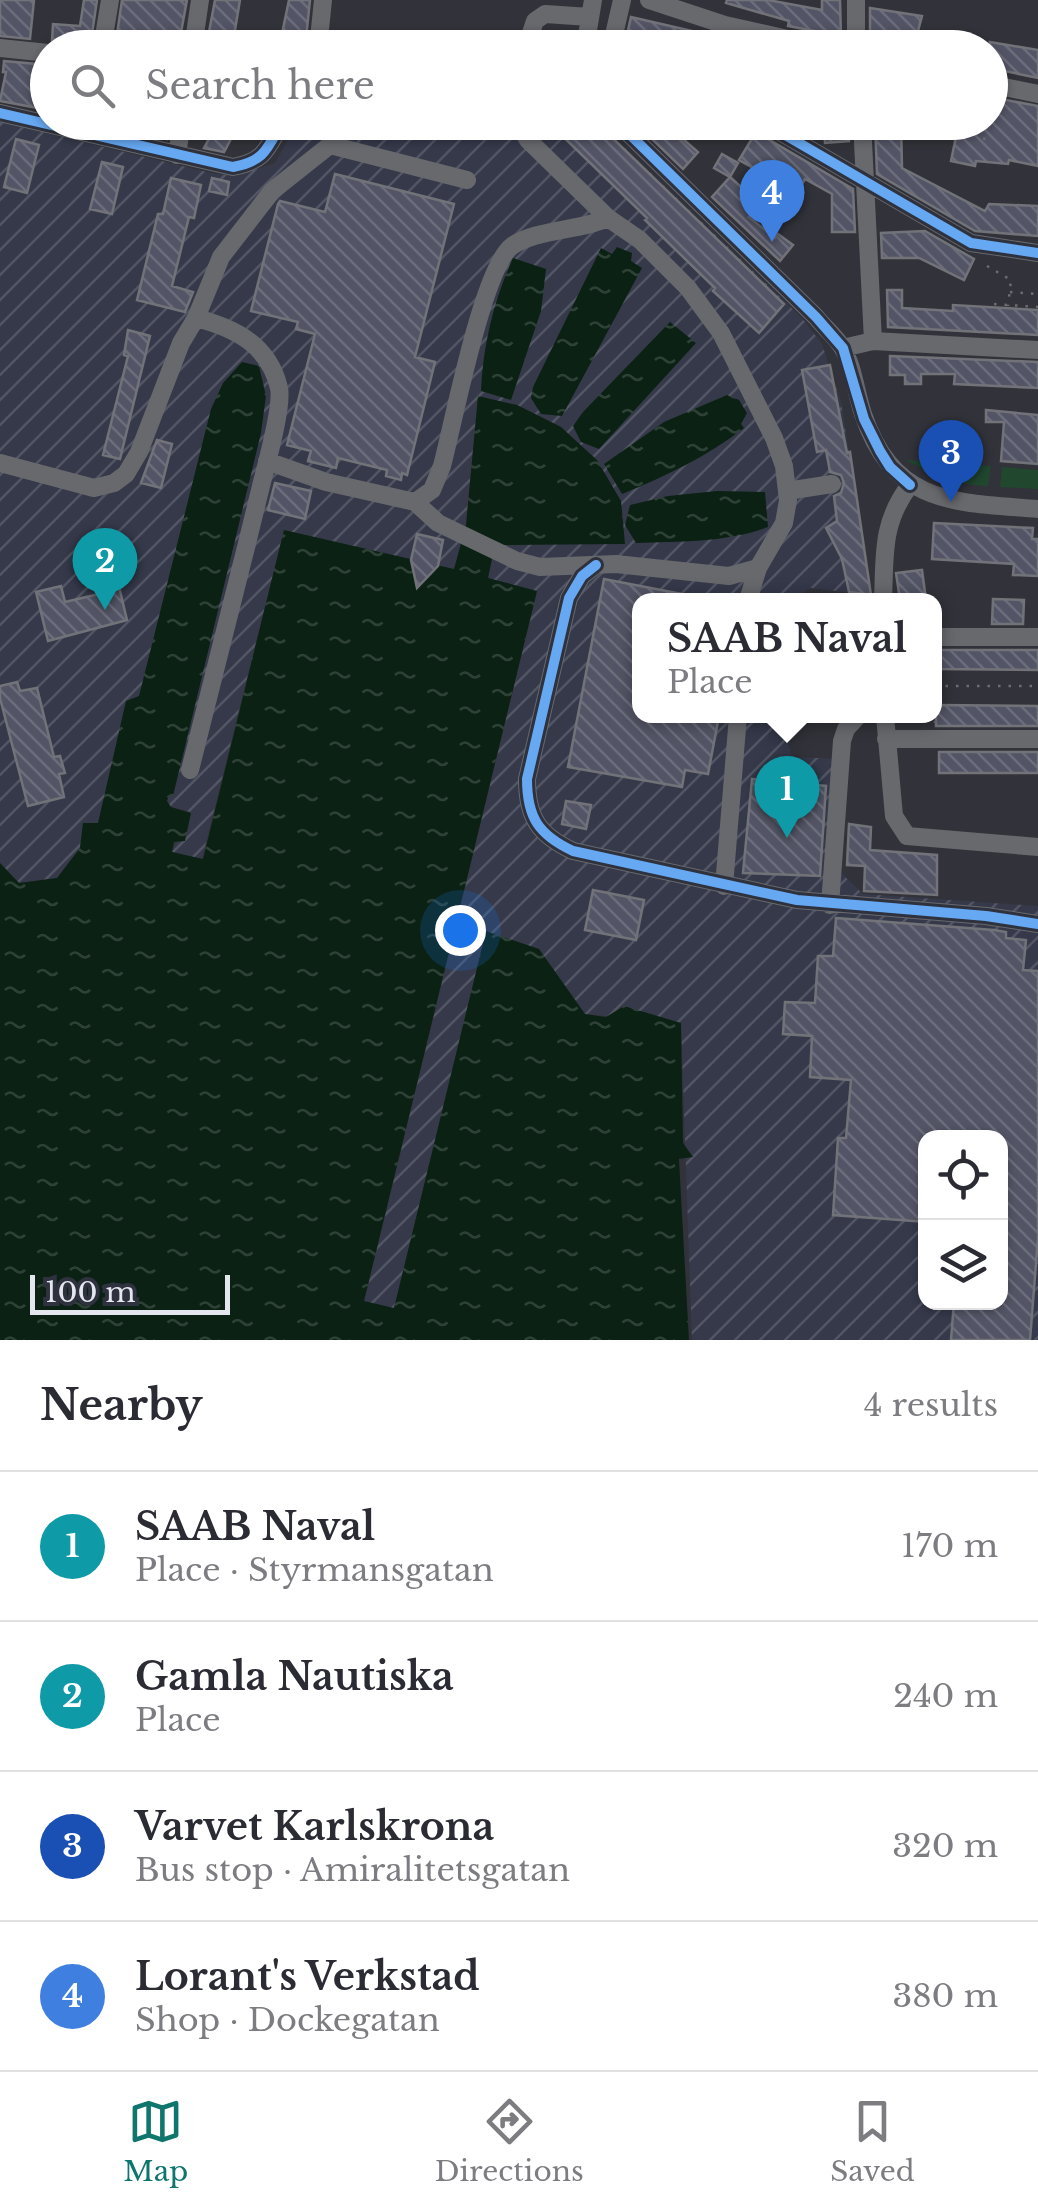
<!DOCTYPE html>
<html lang="en">
<head>
<meta charset="utf-8">
<style>
	:root { --surface:#fff; --page:#f7f7f7; --text:#2b2b33; --muted:#7c7c81; --line:#e1e1e2; --accent:#0f766e }
	body { margin:0; font-family:"Libre Baskerville",serif; background:var(--page); color:var(--text) }
	.controls { position:absolute; right:30px; bottom:30px; display:grid; overflow:hidden; border-radius:20px; box-shadow:0 2px 8px #0004 }
	.controls button { width:90px; height:90px; display:grid; place-items:center; padding:0; border:0; border-bottom:2px solid var(--line); background:var(--surface); color:var(--text); font:50px sans-serif }
	.scale { position:absolute; left:30px; bottom:25px; width:200px; box-sizing:border-box; padding-left:10px; border:5px solid #e5e7ef; border-top:0; font-size:28px; line-height:35px; white-space:nowrap; color:#e5e7ef; -webkit-text-stroke:8px #2e313e; paint-order:stroke }
	.you { position:absolute; left:460px; top:930px; width:35px; height:35px; margin:-25px; border:8px solid #fff; border-radius:50%; background:#1a73e8; box-shadow:0 0 0 15px #1a73e833 }
	.badge { display:grid; place-items:center; width:65px; height:65px; border-radius:50%; background:var(--accent); color:#fff; font-size:32px; font-weight:700 }
	.pin { position:absolute; translate:-50% -82px; filter:drop-shadow(0 2px 5px #0008) }
	.pin::after { content:''; position:absolute; top:52px; width:35px; height:30px; background:inherit; clip-path:polygon(0 0,100% 0,50% 100%) }
	.popup { position:absolute; left:632px; top:593px; width:310px; height:130px; box-sizing:border-box; display:grid; place-content:center; border-radius:20px; background:var(--surface); filter:drop-shadow(0 2px 8px #0005); font-size:32px; white-space:nowrap; color:var(--muted) }
	.popup b { font-size:38px; color:var(--text) }
	.popup::after { content:''; position:absolute; left:50%; top:100%; margin-left:-20px; border:20px solid transparent; border-top-color:var(--surface) }
	.list { margin:0; padding:0; list-style:none }
	h2 { display:flex; justify-content:space-between; align-items:center; height:130px; margin:0; padding:0 40px; font-size:42px }
	h2 small { font-size:32px; font-weight:400; color:var(--muted) }
	.list li { display:grid; grid-template-columns:65px 1fr auto; gap:30px; align-items:center; box-sizing:border-box; height:150px; padding:0 40px; border-top:2px solid var(--line) }
	.list b { display:block; font-size:38px; white-space:nowrap }
	.list p { margin:0; font-size:32px; white-space:nowrap; color:var(--muted) }
	.list em { font-size:32px; font-style:normal; color:var(--muted) }
	.icon { flex:none; width:55px; height:55px; fill:none; stroke:currentColor; stroke-width:2; stroke-linecap:round; stroke-linejoin:round }
	.map { position:relative; flex:none; width:1038px; height:1340px; overflow:hidden }
	.search { position:absolute; background:var(--surface); box-shadow:0 2px 8px #0004; left:30px; right:30px; top:30px; height:110px; display:flex; align-items:center; gap:25px; box-sizing:border-box; padding:0 35px; border-radius:55px; color:var(--muted); font-size:38px }
	.sheet { height:730px; background:var(--surface) }
	nav { display:flex; justify-content:space-around; align-items:center; box-sizing:border-box; height:140px; border-top:2px solid var(--line); background:var(--surface); font-size:28px; color:var(--muted) }
	nav a { display:grid; justify-items:center; gap:5px }
	nav .on { color:var(--accent) }
	.map>svg:first-child { display:block }
</style>
</head>
<body>
<div class="map">
<svg width="1038" height="1340" viewBox="0 0 1038 1340">
	<defs>
		<pattern id="industrial-furrows" width="10" height="10" patternUnits="userSpaceOnUse" patternTransform="scale(2.5)"><rect width="10" height="10" fill="#35394a"/><path d="M-1 1l2-2M0 10L10 0M9 11l2-2" fill="none" stroke="#525664"/></pattern>
		<pattern id="water-ripples" width="26" height="14" patternUnits="userSpaceOnUse" patternTransform="scale(2.5)"><rect width="26" height="14" fill="#0b2113"/><path d="M2 4q2-2 4 0t4 0M15 11q2-2 4 0t4 0" fill="none" stroke="#2e4136"/></pattern>
		<pattern id="building-back-hatch" width="6" height="6" patternUnits="userSpaceOnUse" patternTransform="scale(2.5)"><rect width="6" height="6" fill="#535566"/><path d="M-1 5l2 2M0 0l6 6M5-1l2 2" fill="none" stroke="#6c6d7c"/></pattern>
	</defs>
	<rect width="100%" height="100%" fill="#32333a"/>
	<path fill="url(#industrial-furrows)" fill-rule="evenodd" d="M0 122 211 173 236 176 275 163 298 123H599L802 318 822 344 841 402 871 595 810 588 792 600H640V716H780L792 757 843 759 838 870 863 894 1038 906V1340H692L681 1023 585 1014 539 949 486 932 394 1309 364 1302 537 592 487 578 495 544 625 543 561 427 517 405 478 397 466 525 454 570 284 530 202 859 172 852 190 812 170 807 167 801 169 795 115 754 98 823H83L80 848 67 868 57 878 19 883 0 863ZM926 1138H1000V1302H926Z"/>
	<path fill="#21472f" d="M906 460 991 466 988 486C955 485 934 476 906 460Z
		M1002 467 1038 470V489L1000 487Z"/>
	<path fill="url(#water-ripples)" d="M617 247 632 253 631 261 642 268 562 416 541 414 531 398 533 387 601 248 612 254Z
		M513 258 546 269 541 311 511 400 481 391C483 344 494 300 513 258Z
		M670 322 696 343 599 449 581 442 573 426 583 412Z
		M242 362 259 366 266 396 261 433 173 796 169 795 167 801 171 807 191 813 185 841 174 842 172 852 203 859 284 530 454 569 466 525 478 396 517 405 561 427 597 460 621 501 625 544 495 545 488 578 537 591 364 1301 394 1308 486 931 539 949 585 1014 606 1017 624 1006 681 1023 683 1143 693 1157 679 1159 689 1340H0V863L19 883 57 878 80 848 83 823H98L126 701 139 696 211 409 223 383Z
		M727 395 739 400 747 413 741 424 744 428C706 457 666 476 622 494L604 464 664 422Z
		M717 491 765 492 768 527C726 543 680 541 636 543L625 525 630 505 668 496Z"/>
	<path fill="url(#building-back-hatch)" stroke="#727379" stroke-width="2.5" d="M0 0H34L30 39 0 36Z
		M84 0H97L90 48 58 46 52 41 53 24 80 26Z
		M122 0H187L180 38 167 41 166 48H115Z
		M215 0H240L232 48H206Z
		M289 0H310L305 48H279Z
		M727 0H768L822 10V0H840L841 36 788 26 789 21 726 3Z
		M870 8 922 16 918 31 977 43 976 48H892L870 43Z
		M631 17 744 43 743 48H643L625 43Z
		M990 42 1038 50V78L990 68Z
		M4 61 48 65V110L0 101 6 72H3Z
		M990 97 1038 106V166L1009 160 1008 164 976 161 975 166 951 161 959 122H990Z
		M129 122H160V126L169 127 167 139 151 135 152 132 129 129Z
		M235 122H268L261 134Z
		M548 122H596L784 304 759 333 713 291 715 288 645 220 647 218Z
		M824 122H848L849 141 825 143Z
		M875 122H901L902 168 985 211 989 204 1038 206V236L975 231 877 174Z
		M667 125 698 152 683 169 653 140Z
		M756 132 853 189 855 232H832V194L805 179 797 192 739 160Z
		M211 135 231 139 224 152 204 148Z
		M16 139 39 145 27 193 4 187Z
		M722 154 738 163 730 177 714 168Z
		M102 162 123 167 112 214 90 209Z
		M335 174 454 204 415 357 435 362 407 475 402 473 401 480 386 476 387 470 338 458 336 468 308 461 311 451 287 445 315 334 296 329 298 322 251 311 278 204 280 201 325 212Z
		M730 177 760 204 749 217 775 238 778 234 793 245 780 261 712 197Z
		M171 178 201 185 194 218 189 217 172 286 193 292 185 312 137 300 158 214H163Z
		M212 178 229 182 227 195 209 191Z
		M925 231 974 259 964 280 919 258H882L881 233Z
		M887 290H902V308L953 311V305L1038 310V335L888 327Z
		M128 330 150 336 120 459 103 455 128 356 124 355Z
		M890 356 1038 362V388L954 384 955 374H921V384H905V375H890Z
		M830 365 847 453 850 452 871 595 849 592 842 559 826 528 837 521 834 496 841 493 844 483 841 475 830 472 826 450 817 452 802 370Z
		M986 410 1038 415V464L1001 461 1004 422H986Z
		M157 440 172 444 161 488 141 483Z
		M275 483 311 491 305 519 268 510Z
		M934 523 1033 528 1032 539H1038V576L1013 575 1014 564 932 559Z
		M417 534 443 540 438 566 417 588 411 560Z
		M922 570 926 600H900L896 573Z
		M116 574 127 620 48 641 36 592 61 586 65 602 99 594 95 580Z
		M604 579 687 595 686 600H640V716H719L708 774 685 770 682 787 568 767Z
		M993 599 1024 600 1023 624H992Z
		M934 650H1038V670L934 669Z
		M17 682 20 691 37 688 54 757 60 756 65 773 59 774 64 797 28 806 0 698V686Z
		M936 705 1038 706V726H936Z
		M939 752H1038V773H939Z
		M752 779 826 786 820 876 743 873Z
		M566 801 591 805 586 829 562 824Z
		M849 824 871 827 870 850 937 855V895L864 891 865 866 847 865Z
		M593 890 644 900 636 940 585 930Z
		M836 918 994 930 1006 932V938L1026 940 1023 970 1038 971V1238L1030 1340H951L954 1302H1000V1138H926V1222L833 1215 838 1138H846L851 1080 810 1077 812 1036 783 1034 785 1002 815 1003 818 956H833Z"/>
	<g fill="none" stroke-linecap="round" stroke-linejoin="round">
		<path stroke="#6d6d71" stroke-width="2.5" stroke-dasharray="2.5 8" stroke-linecap="butt" d="M668 122 690 141
			M654 136 665 122
			M984 140 987 124
			M987 266 1011 280 1008 306
			M1010 292 1038 294
			M994 304 1038 307
			M934 679 935 723
			M935 686H1038"/>
		<path stroke="#68696d" stroke-width="18" d="M649 0 725 25 828 48
			M856 0V48
			M0 48 48 53
			M102 48 110 0
			M193 48 200 0
			M318 48 323 0
			M526 48 535 21 545 14 590 17
			M585 48 593 0
			M611 48 622 0
			M990 84 1038 94
			M0 113 233 167C265 161 267 149 282 122
			M438 122 481 129 520 126 528 140 608 218 640 240 688 288 721 333 774 438 784 466 788 500 784 523 758 568 748 600
			M617 122 816 317C824 327 835 336 842 347 853 365 856 393 863 414 894 506 955 502 1038 509
			M763 122 971 243 1038 253
			M862 122 873 341
			M177 155 182 122
			M843 348 873 341 1038 350
			M267 461 326 482 415 502 438 523 517 561 540 567 616 564 729 576 758 568
			M0 463 94 488 114 483 126 474 139 452 181 343 196 318 221 257 272 191 330 145 467 180
			M787 491 832 484
			M415 502 432 490 442 466C453 425 483 267 512 246 536 229 580 231 608 218
			M596 565 582 576 569 598 527 779C527 818 539 835 573 851L797 900 986 916 1038 924
			M883 600C885 555 881 523 910 485
			M934 637H1038
			M885 716 894 816 907 836 1038 847
			M886 739H1038
			M190 770C214 676 238 581 261 486 266 466 283 406 279 388 269 345 235 328 196 318
			M724 886 738 716
			M830 905 842 741 846 729 858 716"/>
		<defs>
			<path id="cycleway" d="M0 113 233 167C265 161 267 149 282 122
				M617 122 816 317 843 348 864 419 880 451 890 467 910 485
				M763 122 971 243 1038 253
				M596 565 582 576 569 598 527 779C527 818 539 835 573 851L797 900 986 916 1038 924"/>
		</defs>
		<use href="#cycleway" stroke="#2e313e" stroke-width="16"/>
		<use href="#cycleway" stroke="#66a8f1" stroke-width="10"/>
	</g>
</svg>
<div class="controls">
<button><svg class="icon" aria-label="locate" viewBox="0 0 24 24"><circle cx="12" cy="12" r="6"/><path d="M12 2v4M12 18v4M2 12h4M18 12h4"/></svg></button>
<button><svg class="icon" aria-label="layers" viewBox="0 0 24 24"><path d="M12 4l9 5-9 5-9-5zM3 14l9 5 9-5"/></svg></button>
</div>
<div class="scale">100 m</div>
<div class="you"></div>
<div class="pin badge" style="left:787px;top:838px;background:#0f9aa8">1</div>
<div class="popup"><b>SAAB Naval</b>Place</div>
<div class="pin badge" style="left:105px;top:610px;background:#0f9aa8">2</div>
<div class="pin badge" style="left:951px;top:502px;background:#1a4fb4">3</div>
<div class="pin badge" style="left:772px;top:242px;background:#3f7fe0">4</div>
<div class="search"><svg class="icon" aria-label="search" viewBox="0 0 24 24"><circle cx="10" cy="10" r="6"/><path d="M15 15l6 6"/></svg>Search here</div>
</div>
<section class="sheet">
<h2>Nearby<small>4 results</small></h2>
<ul class="list">
<li><span class="badge" style="background:#0f9aa8">1</span><div><b>SAAB Naval</b><p>Place · Styrmansgatan</p></div><em>170 m</em></li>
<li><span class="badge" style="background:#0f9aa8">2</span><div><b>Gamla Nautiska</b><p>Place</p></div><em>240 m</em></li>
<li><span class="badge" style="background:#1a4fb4">3</span><div><b>Varvet Karlskrona</b><p>Bus stop · Amiralitetsgatan</p></div><em>320 m</em></li>
<li><span class="badge" style="background:#3f7fe0">4</span><div><b>Lorant's Verkstad</b><p>Shop · Dockegatan</p></div><em>380 m</em></li>
</ul>
</section>
<nav>
<a class="on"><svg class="icon" aria-label="map" viewBox="0 0 24 24"><path d="M3 6l6-2 6 2 6-2v14l-6 2-6-2-6 2zM9 4v14M15 6v14"/></svg>Map</a>
<a><svg class="icon" aria-label="directions" viewBox="0 0 24 24"><path d="M12 3l9 9-9 9-9-9zM9 14v-3h6M13 9l2 2-2 2"/></svg>Directions</a>
<a><svg class="icon" aria-label="saved" viewBox="0 0 24 24"><path d="M7 4h10v16l-5-4-5 4z"/></svg>Saved</a>
</nav>
</body>
</html>
